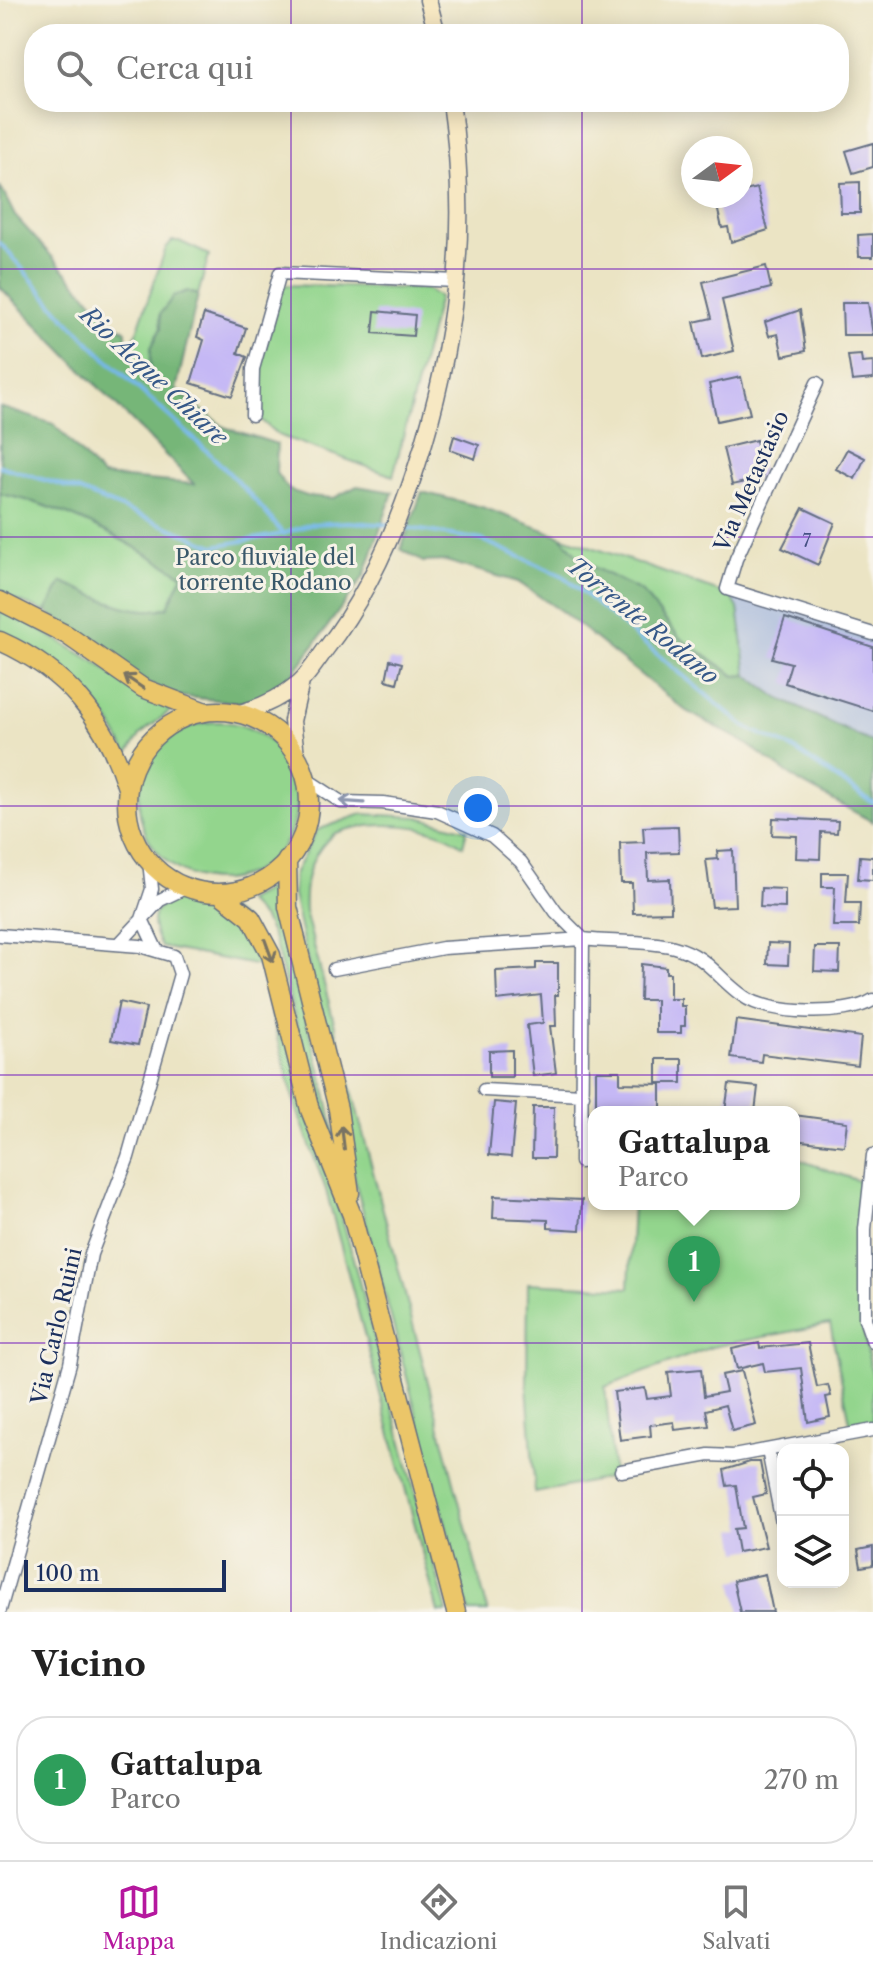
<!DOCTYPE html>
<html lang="it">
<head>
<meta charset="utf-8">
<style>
	:root { --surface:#fff; --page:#f2f2f2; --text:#222; --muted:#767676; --line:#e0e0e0; --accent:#b5179e }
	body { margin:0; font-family:"Libre Caslon Text",serif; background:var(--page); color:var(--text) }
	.controls { position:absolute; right:24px; bottom:24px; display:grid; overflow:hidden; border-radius:16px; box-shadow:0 4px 20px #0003 }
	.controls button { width:72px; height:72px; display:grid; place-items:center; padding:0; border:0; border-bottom:2px solid var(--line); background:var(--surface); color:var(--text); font:40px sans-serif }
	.compass { position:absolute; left:681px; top:136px; width:72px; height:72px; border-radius:50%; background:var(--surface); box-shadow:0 4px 20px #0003; rotate:75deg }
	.scale { position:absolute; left:24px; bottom:20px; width:202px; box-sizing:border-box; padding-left:8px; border:4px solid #1b2f5e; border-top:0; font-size:22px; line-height:28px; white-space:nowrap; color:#1b2f5e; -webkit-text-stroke:6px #f7f3e8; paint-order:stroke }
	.you { position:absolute; left:478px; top:808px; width:28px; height:28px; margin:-20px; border:6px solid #fff; border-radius:50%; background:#1a73e8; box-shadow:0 0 0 12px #1a73e833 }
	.badge { display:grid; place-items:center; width:52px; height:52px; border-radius:50%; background:var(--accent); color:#fff; font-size:26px; font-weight:700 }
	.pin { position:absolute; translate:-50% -66px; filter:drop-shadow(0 2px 4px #0008) }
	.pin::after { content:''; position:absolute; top:42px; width:28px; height:24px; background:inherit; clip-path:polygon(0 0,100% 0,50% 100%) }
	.popup { position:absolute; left:588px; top:1106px; width:212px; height:104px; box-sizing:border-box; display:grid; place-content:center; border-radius:16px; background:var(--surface); filter:drop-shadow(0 2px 6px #0005); font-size:26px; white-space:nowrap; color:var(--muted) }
	.popup b { font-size:30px; color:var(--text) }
	.popup::after { content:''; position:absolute; left:50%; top:100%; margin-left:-16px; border:16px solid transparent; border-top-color:var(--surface) }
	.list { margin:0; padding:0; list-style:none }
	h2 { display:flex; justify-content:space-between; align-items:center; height:104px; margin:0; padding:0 32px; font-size:34px }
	h2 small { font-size:26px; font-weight:400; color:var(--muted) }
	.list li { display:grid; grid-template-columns:52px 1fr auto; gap:24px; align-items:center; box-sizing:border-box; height:128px; margin:0 16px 16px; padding:0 16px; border:2px solid var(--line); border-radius:32px }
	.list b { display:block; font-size:30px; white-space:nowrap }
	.list p { margin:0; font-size:26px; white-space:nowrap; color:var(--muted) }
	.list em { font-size:26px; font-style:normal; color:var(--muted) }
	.icon { flex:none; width:44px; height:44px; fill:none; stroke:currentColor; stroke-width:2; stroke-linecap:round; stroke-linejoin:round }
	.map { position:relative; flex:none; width:873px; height:1612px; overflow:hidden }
	.search { position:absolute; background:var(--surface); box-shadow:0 4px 20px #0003; left:24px; right:24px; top:24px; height:88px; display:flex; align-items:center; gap:20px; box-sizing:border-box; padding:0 28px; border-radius:32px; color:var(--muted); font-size:30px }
	.sheet { height:248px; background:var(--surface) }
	nav { display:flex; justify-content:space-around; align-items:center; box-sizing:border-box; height:112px; border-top:2px solid var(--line); background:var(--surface); font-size:22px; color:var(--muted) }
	nav a { display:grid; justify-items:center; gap:4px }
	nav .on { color:var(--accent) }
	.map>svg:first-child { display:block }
</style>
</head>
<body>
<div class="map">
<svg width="873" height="1612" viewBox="0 0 873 1612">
	<rect width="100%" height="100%" fill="#f7f3e8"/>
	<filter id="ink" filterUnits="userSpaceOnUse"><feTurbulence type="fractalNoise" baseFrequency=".0125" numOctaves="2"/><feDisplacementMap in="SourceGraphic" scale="16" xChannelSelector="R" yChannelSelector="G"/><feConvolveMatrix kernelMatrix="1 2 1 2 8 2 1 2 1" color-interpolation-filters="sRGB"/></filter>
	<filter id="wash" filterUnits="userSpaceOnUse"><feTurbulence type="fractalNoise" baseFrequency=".006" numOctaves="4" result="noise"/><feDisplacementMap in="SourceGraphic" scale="32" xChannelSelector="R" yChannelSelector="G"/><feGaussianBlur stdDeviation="1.8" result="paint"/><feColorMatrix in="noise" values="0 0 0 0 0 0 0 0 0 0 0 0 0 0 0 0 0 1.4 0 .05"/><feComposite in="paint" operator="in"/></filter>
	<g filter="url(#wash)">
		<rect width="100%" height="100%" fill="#ebe4c4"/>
		<path fill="#b7c5de" d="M727 589 873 634V743L780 699 747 675 738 608Z"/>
		<path fill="#93d58d" stroke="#578276" stroke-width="2" d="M179 241 209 255 198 295 187 291 173 297 160 314 161 328 151 348V375L129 354 166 248 172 241Z
			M281 285 426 289 439 297 393 476 278 435 261 420 259 372Z
			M0 494C66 506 126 541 183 575L168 607C135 619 93 594 62 582L46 612 0 594Z
			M561 536 731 596 738 608 747 675 736 676 680 638 641 591 582 562Z
			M0 607 97 663 137 695 171 710 141 734 127 755C102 696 57 659 0 632Z
			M139 801a79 79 0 1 1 158 0a79 79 0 1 1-158 0Z
			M362 814 418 817 467 830 463 846C432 821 370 821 335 833 310 853 303 880 305 911L488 1612H469L356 1185 293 895 294 874 317 830Z
			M279 884C283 973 326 1060 336 1151L318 1104 274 940 265 921 246 901Z
			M182 896 222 905 242 919 265 967 161 947C147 920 150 905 182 896Z
			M262 977H272L304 1104 346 1232 447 1612H438L326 1190 294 1101Z
			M794 1158 859 1181 860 1315 873 1378V1422L851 1427 830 1324 712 1347 605 1387 614 1477 535 1493 527 1385 528 1283 629 1288 633 1204H794Z"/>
		<path fill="#76b678" stroke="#48726b" stroke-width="2" d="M0 186 15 216 107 317 126 331V351L150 375 151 348 161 328 160 314 173 297 187 291 198 295 176 390 224 427 277 444 276 473 289 490 307 496 334 498 357 486 393 492 364 576 288 681 268 697 245 703 177 696 140 680 111 654 46 612 62 582C93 594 135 619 168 607L183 575C126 541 66 506 0 494V407L54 424 102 476 194 484 0 287Z
			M422 492 482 507 561 536 583 562 641 591 680 638 735 676 747 675 780 699 873 743V822L801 783 744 742 686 711 561 611 518 582 446 561 423 562 401 549Z"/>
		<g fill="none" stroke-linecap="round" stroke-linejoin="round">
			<path stroke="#76b8eb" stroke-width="4" d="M0 243C27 273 53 307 82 335 149 403 225 458 283 534
				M0 466 80 491 214 546 283 534 311 524 348 522 392 525
				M401 527 482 540 563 576 745 727 792 748 873 803"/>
		</g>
		<g id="blocks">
			<path fill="#c5b8f5" d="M873 143V167L853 173 846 151Z
				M860 182V213H841L840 183Z
				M757 188 768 230 731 242 728 227 722 228 715 198 741 196V192Z
				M873 234V257H859L858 235Z
				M766 266 771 288 722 300 734 351 702 359 694 322 712 318 703 282Z
				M842 303H868L873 335H843Z
				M800 310 806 351 783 356 778 334 769 336 765 322Z
				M375 311 415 315 413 336 373 333Z
				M204 314 246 328 238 353 247 357 232 396 191 383 204 340 197 337Z
				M861 355 862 363 873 362V379L852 381 848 356Z
				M741 377 750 414 717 421 709 384Z
				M454 436 479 445 475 459 450 450Z
				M756 440 763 478 732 485 723 448Z
				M847 449 865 458 855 479 836 469Z
				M803 508 835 523 818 565 782 548Z
				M785 618 873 647V711L785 683 791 663 772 658Z
				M390 660 402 663 397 683 386 680Z
				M773 818 838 821 837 833 821 832 820 859 796 858 797 836 772 835Z
				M678 826 679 852 647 853 648 880 670 879 671 912 633 913 632 883H621L620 843 644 842 643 827Z
				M733 850 735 906 712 907 706 860 718 859 717 851Z
				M860 856 873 857V880L858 879Z
				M822 873H848L846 903H860L859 926H833L835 887H822Z
				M761 888 785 889V908L760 907Z
				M768 943 789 944 788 965 767 964Z
				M815 947H840L839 972 814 971Z
				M536 963H558V995H555L556 1026H550L556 1073 533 1076 527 1025 543 1023 541 995 497 1000 496 971 536 969Z
				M641 964 666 967V973H670V999H681V1006H685V1026H681V1033H656V1000H640Z
				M119 1002 146 1008 138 1045 111 1040Z
				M736 1020 861 1037 858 1066 762 1054 761 1062 731 1058Z
				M512 1050V1077H489V1051Z
				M657 1059H682V1083H657Z
				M596 1071H620V1083L661 1084V1108L596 1112Z
				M729 1084 758 1087 755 1112H725Z
				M494 1102 516 1104 511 1157 489 1155Z
				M533 1107H554L553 1158H532Z
				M794 1115 847 1122 844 1146 794 1140Z
				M494 1196 582 1200 580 1230 548 1228V1220L493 1218Z
				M759 1343 760 1348 808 1343 817 1387 828 1385 831 1396 826 1397 830 1417 808 1422 801 1368 765 1372 763 1363 737 1369 732 1349Z
				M701 1369 704 1396 726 1392 722 1375 742 1371 756 1425 732 1431 725 1405 706 1410 709 1426 675 1430 674 1422 650 1425 651 1436 620 1440 614 1392 645 1388 647 1399 671 1396 668 1372Z
				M750 1462H760L766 1494 753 1497 766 1547 738 1552 734 1529 743 1528 736 1485 727 1486 724 1470Z
				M873 1547V1565L861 1567 858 1550Z
				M765 1574 773 1612H740L733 1581Z"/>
		</g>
	</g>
	<g filter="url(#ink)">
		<use href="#blocks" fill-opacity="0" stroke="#646e82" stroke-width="2"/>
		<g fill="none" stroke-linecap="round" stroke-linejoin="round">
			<defs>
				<path id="street" d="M817 383 736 559 727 589 873 634
					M252 415 253 369 280 273 456 281
					M306 779 341 802 383 803 437 811 492 836 521 862 556 912 583 939C612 943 646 940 674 947 708 956 717 978 743 996 769 1015 846 1017 873 1000
					M149 861 152 889 142 919 157 951
					M0 935 140 946 174 956 180 974 128 1157 91 1254 70 1364 0 1610
					M119 944 160 900 187 887
					M334 969 443 948 583 939 581 1162
					M484 1090 583 1095
					M873 1155 865 1229V1319L873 1342
					M768 1450 783 1528
					M621 1471 709 1455 733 1456 873 1430"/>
				<path id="secondary" d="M428 0 437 34
					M240 713C262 707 281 698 299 683 309 674 317 661 325 650 395 561 438 419 453 307 462 240 461 169 451 102
					M296 755 292 721 301 682"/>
				<path id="primary" d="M0 601 67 635 143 688 203 711
					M0 641C67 671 106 719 127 788
					M127 802a91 91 0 1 1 182 0a91 91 0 1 1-182 0Z
					M287 860 288 907 338 1109 350 1193
					M219 893 251 918 271 955 310 1110 352 1215 456 1612"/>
			</defs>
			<use href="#street" stroke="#646e82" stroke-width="15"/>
			<use href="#secondary" stroke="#646e82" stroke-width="19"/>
			<use href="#primary" stroke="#646e82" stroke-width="21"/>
			<use href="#street" stroke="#fff" stroke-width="12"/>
			<use href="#secondary" stroke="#f7e8c3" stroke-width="16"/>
			<use href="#primary" stroke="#ebc669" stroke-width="18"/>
		</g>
		<defs><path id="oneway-shaft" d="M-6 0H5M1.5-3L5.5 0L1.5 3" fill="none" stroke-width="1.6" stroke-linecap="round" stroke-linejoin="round" transform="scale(2)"/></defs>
		<g stroke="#797363">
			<use href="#oneway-shaft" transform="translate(134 682) rotate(-146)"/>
			<use href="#oneway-shaft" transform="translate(269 951) rotate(70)"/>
			<use href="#oneway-shaft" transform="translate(343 1138) rotate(-97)"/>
		</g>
		<use stroke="#8d97ae" href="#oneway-shaft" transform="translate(352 802) rotate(-176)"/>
	</g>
	<path fill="none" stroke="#7b2cbf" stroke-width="2" stroke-opacity="0.55" d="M291 0V34M582 0V34M291 102V1612M582 102V1612M0 269H873M0 537H873M0 806H873M0 1075H873M0 1343H873"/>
	<g text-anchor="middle" stroke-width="6" stroke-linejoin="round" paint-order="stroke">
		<g font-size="18" fill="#465184">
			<text x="807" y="547">7</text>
		</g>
		<g font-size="22" fill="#1b2f5e" stroke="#f7f3e8">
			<text transform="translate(751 481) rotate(-66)" y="8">Via Metastasio</text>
			<text transform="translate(56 1326) rotate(-77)" y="8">Via Carlo Ruini</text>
		</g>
		<g font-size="22" fill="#39586a" stroke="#f7f3e8">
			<text x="265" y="565">Parco fluviale del<tspan x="265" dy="25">torrente Rodano</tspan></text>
		</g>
		<g font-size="24" font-style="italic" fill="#365888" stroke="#f7f3e8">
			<text transform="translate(154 376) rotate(43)" y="8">Rio Acque Chiare</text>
			<text transform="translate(643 621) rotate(39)" y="8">Torrente Rodano</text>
		</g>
	</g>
</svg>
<div class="controls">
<button><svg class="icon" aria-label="locate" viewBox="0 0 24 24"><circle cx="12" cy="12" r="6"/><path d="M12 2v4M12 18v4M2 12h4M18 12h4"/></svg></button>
<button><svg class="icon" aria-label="layers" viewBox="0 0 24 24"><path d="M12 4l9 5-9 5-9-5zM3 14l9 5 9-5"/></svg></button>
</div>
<svg class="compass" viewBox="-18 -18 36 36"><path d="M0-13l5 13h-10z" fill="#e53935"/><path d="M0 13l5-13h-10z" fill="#767676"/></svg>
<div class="scale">100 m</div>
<div class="you"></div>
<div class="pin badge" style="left:694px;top:1302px;background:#2e9e5b">1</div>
<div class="popup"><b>Gattalupa</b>Parco</div>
<div class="search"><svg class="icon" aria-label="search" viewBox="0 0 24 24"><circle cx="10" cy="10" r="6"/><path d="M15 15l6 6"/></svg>Cerca qui</div>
</div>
<section class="sheet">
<h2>Vicino<small></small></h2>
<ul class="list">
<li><span class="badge" style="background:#2e9e5b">1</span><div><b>Gattalupa</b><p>Parco</p></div><em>270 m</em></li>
</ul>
</section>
<nav>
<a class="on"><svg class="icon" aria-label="map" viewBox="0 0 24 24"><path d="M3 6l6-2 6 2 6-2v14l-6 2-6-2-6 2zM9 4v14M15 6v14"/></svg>Mappa</a>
<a><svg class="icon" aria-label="directions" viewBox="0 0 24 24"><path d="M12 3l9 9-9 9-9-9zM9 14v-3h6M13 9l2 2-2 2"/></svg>Indicazioni</a>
<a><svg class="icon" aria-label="saved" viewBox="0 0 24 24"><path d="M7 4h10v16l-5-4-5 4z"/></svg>Salvati</a>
</nav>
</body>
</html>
